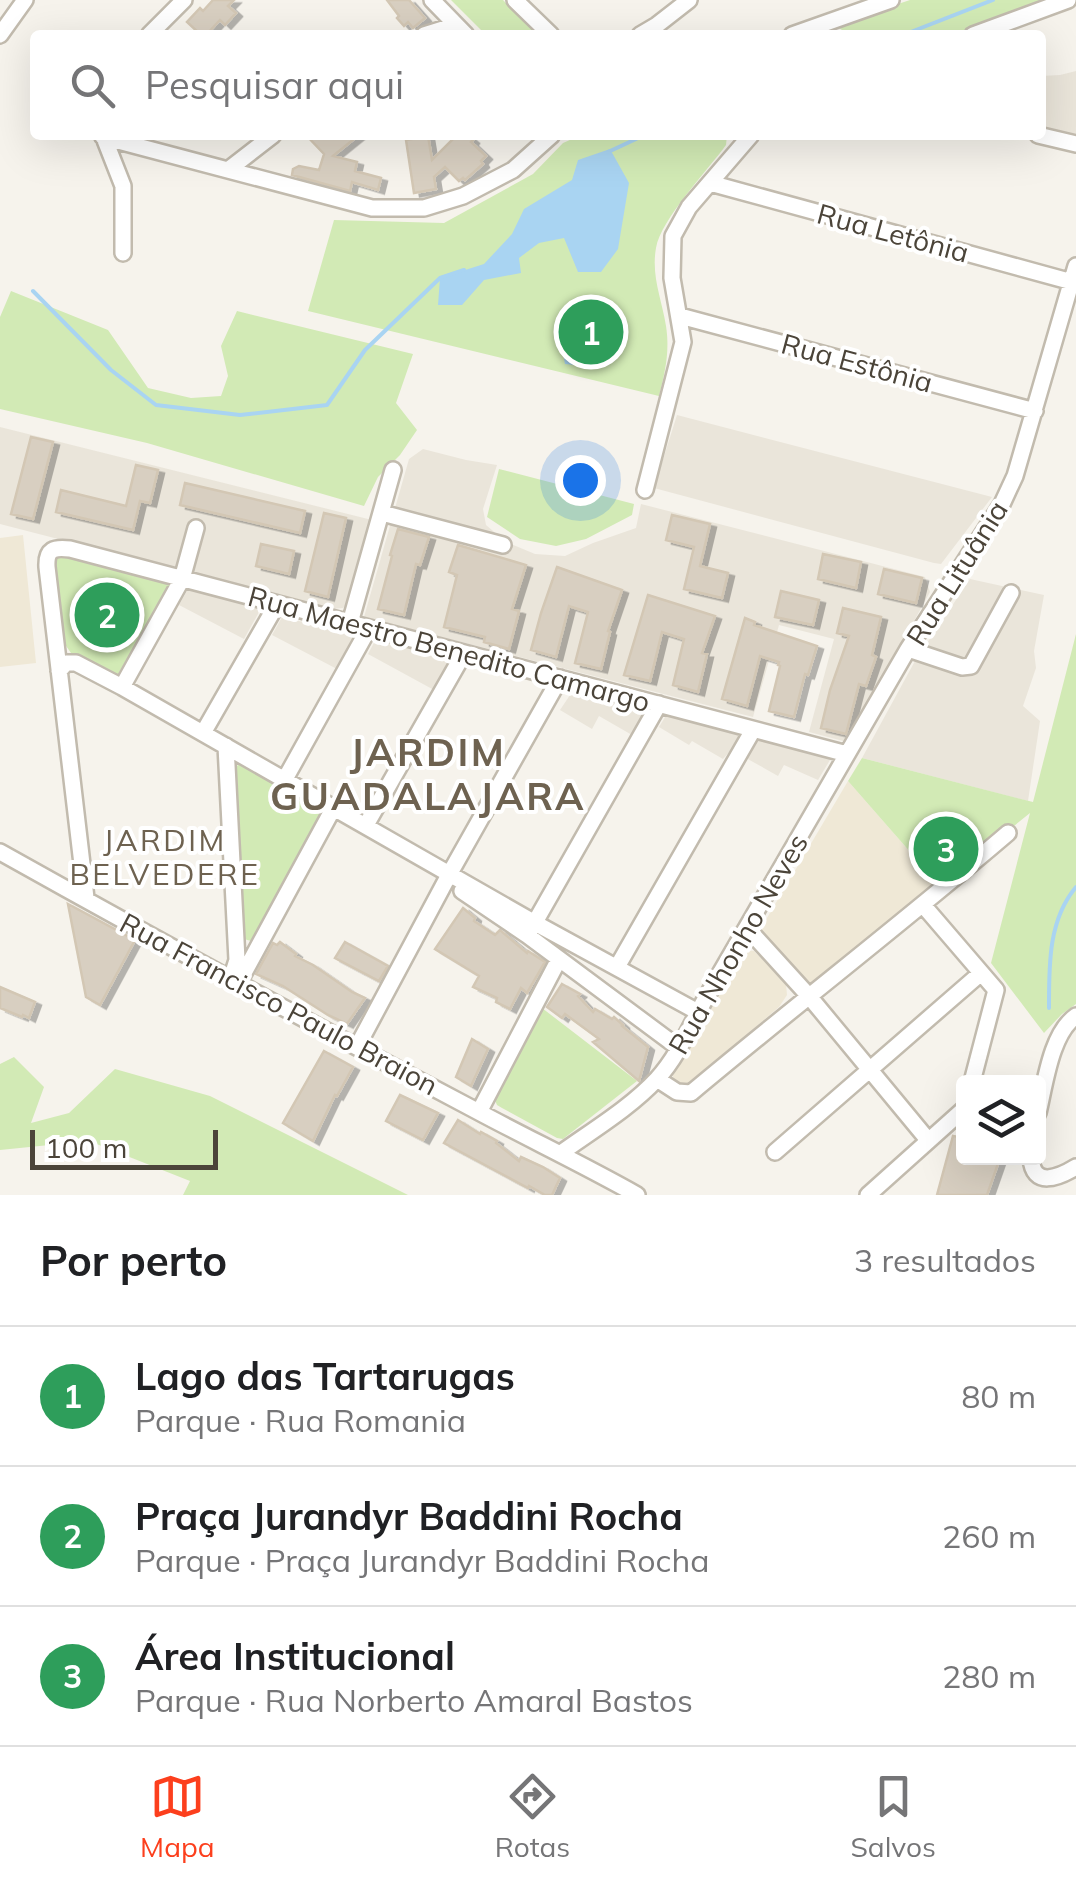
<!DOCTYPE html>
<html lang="pt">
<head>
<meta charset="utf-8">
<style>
	:root { --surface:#fff; --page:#f6f6f6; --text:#202124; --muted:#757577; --line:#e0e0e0; --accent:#fc3f1d }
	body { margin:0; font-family:Mulish,sans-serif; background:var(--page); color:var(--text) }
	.controls { position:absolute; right:30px; bottom:30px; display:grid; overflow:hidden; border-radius:10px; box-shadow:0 10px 40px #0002 }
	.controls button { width:90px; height:90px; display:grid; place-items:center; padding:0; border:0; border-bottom:2px solid var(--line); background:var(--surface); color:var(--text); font:50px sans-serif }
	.scale { position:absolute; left:30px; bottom:25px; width:188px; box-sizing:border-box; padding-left:10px; border:5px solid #4b4439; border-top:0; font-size:28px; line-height:35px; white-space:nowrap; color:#4b4439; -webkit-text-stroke:8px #fff; paint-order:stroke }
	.you { position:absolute; left:580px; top:480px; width:35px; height:35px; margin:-25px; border:8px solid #fff; border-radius:50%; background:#1a73e8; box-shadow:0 0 0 15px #1a73e833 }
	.badge { display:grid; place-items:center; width:65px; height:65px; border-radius:50%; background:var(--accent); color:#fff; font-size:32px; font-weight:700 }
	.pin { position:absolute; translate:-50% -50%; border:5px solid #fff; box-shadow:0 2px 10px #0006 }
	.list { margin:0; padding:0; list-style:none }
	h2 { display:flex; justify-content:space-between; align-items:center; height:130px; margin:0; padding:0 40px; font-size:42px }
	h2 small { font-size:32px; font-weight:400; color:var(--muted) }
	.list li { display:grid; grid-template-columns:65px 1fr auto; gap:30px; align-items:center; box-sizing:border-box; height:140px; padding:0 40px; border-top:2px solid var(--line) }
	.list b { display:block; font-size:38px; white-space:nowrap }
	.list p { margin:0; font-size:32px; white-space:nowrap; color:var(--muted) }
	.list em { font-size:32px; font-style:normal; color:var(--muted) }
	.icon { flex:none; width:55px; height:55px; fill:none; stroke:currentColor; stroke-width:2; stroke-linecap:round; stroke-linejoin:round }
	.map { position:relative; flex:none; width:1076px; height:1195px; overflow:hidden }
	.search { position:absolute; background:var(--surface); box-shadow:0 10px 40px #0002; left:30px; right:30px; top:30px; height:110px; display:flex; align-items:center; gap:25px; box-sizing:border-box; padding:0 35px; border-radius:10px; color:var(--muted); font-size:38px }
	.sheet { height:550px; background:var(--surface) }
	nav { display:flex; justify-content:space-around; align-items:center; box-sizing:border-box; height:140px; border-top:2px solid var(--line); background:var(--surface); font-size:28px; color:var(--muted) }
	nav a { display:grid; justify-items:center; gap:5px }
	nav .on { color:var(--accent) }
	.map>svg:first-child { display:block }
</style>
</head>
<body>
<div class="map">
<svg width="1076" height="1195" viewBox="0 0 1076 1195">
	<defs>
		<filter id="shadow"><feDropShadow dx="6" dy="3.5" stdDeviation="0" flood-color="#0004"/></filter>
	</defs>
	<rect width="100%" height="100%" fill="#f6f3ec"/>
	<path fill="#eae5da" d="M1076 71V138L1041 129V76L1060 75Z
		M677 415 992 497 941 564 934 563 654 488Z
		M0 427 372 520 349 602 343 608 330 609 0 524Z
		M423 449 466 460 497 465 483 509 486 525 506 542 535 554 565 556 593 543 636 528 641 504 925 577 930 592 847 742 809 732 834 639 779 625 753 717 364 617 409 459Z
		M970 579 1044 595 1034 651 1036 668 1023 706 1040 721 1028 801 862 758 915 661Z
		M193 588 259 607 258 614 244 639 179 605 188 589Z
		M282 617 354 634 337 669 272 635Z
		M376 639 448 656 450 664 434 690 368 654Z
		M574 689 643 707 646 711 632 735 599 716 592 729 560 710Z
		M667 714 738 732V742L723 759 692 741 689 745 659 727Z
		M761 738 827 756 830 760 818 780 784 765 778 776 746 758 756 741Z"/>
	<path fill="#efe8d6" d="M23 535 36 663 0 667V538Z
		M848 781 940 886 814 985 808 986 761 932 764 923Z
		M745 950 754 951 786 984 787 995 779 1007 687 1086 681 1088 673 1082V1074Z"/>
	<path fill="#d2eab5" d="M451 0H503L538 35H486Z
		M910 0H1051L961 35H849L835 25Z
		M581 135H727L726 145C708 170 661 219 656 248 651 276 662 300 666 326 670 351 665 373 659 396L308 311 334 220 444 223 533 174 563 143Z
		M11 291 108 330 148 388 191 398 221 396 228 376 221 346 237 311 413 354 396 403 417 430 400 455 378 477 364 506 147 443 0 409V317Z
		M499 469 634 504 632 515 586 539 556 546 520 539 487 517Z
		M63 553 170 584 117 676 71 653 64 643 55 567 57 557Z
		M1076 634V1004L1062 1014 1044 1033 991 963 1030 813 940 886 848 781 862 758 1033 802Z
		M238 765H244L320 814V819L251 941 244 939 235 768Z
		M542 1008 637 1081 563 1139 557 1138 502 1108 497 1105 494 1098Z
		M14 1057 44 1087 31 1123 69 1113 115 1069 210 1096 408 1195H183L190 1181 89 1141 0 1150V1064Z"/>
	<path fill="#a9d4f2" d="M610 149 629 183 618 249 601 272H578L564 238 539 243 519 258 521 273 484 280 462 305H438L440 278 484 264 512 234 524 209 572 180 578 160Z
		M589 301 609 307V334C602 341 589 362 581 364 576 366 570 364 565 364L563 354C581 331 566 333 571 312Z"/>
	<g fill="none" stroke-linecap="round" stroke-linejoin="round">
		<path stroke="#a9d4f2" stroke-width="4" d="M903 35 993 0
			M608 152 636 139
			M33 291 111 370 156 405 240 415 327 405 365 350 440 278 464 270
			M1049 1008C1049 966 1048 920 1076 887"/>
	</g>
	<path fill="#d8cfc1" stroke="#d3c7b4" stroke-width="2.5" filter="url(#shadow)" d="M213 0H234L228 6 236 13 225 25 220 20 206 35H201L187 22 200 8 203 11Z
		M387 0H409L425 18 413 28 408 22 404 26 397 18 399 16Z
		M306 135H359L333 156 357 162 355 171 381 178 378 190 352 182 350 191 292 175 293 169 299 166 319 170 324 154Z
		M457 135H467L473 140 471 142 486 156 481 161 483 164 465 180 463 178 459 181 445 167 434 177 436 189 414 193 406 140 428 136 432 160Z
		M31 437 53 442 33 519 11 514Z
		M136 465 158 470 150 503 140 501 133 530 56 512 61 490 126 506Z
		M185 483 305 511 300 533 180 505Z
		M324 513 346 518 328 597 305 591Z
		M672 515 710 524 700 566 728 573 722 598 684 589 694 547 666 540Z
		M398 529 429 537 420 565 416 564 404 615 378 609 392 556 390 555Z
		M261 544 294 551 289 574 256 566Z
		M458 545 526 565 512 609 519 611 509 649 484 642 485 637 444 627 457 575 449 572Z
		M823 554 861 562 856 588 818 579Z
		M557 567 622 590 608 631 610 632 601 669 575 663 588 612 569 606 556 657 531 650 541 613Z
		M884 569 922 578 916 603 878 594Z
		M781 591 819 600 813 625 775 617Z
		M648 595 715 616 702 653 707 654 698 692 673 685 684 639 662 632 650 681 624 675Z
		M843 608 881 617 872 655 876 657 866 686 859 684 846 734 821 728 830 690 849 636 837 633Z
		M745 618 755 622 754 625 817 646 808 675 805 674 794 717 769 711 780 666 778 665 779 662 760 656 747 706 722 699Z
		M68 904 135 940 100 1005 86 997Z
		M463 908 475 918 474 921 495 935 500 930 527 953 528 951 545 962 527 993 521 988 510 1009 496 1002 497 998 473 987 479 976 435 949Z
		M280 942 296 954 295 956 313 965 352 992 365 998 347 1024 328 1015 283 986 256 974 273 943 277 945Z
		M345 942 388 966 379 981 335 958Z
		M562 984 580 994 578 996 593 1012 595 1009 612 1019 614 1017 623 1025 622 1026 648 1047 639 1081 593 1042 599 1039 565 1014 562 1018 547 1007Z
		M0 987 35 1002 29 1018 23 1015 22 1017 0 1008Z
		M472 1039 488 1049 471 1086 456 1077Z
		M324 1051 353 1067 337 1096 335 1095 313 1141 283 1123Z
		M400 1095 438 1113 423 1140 386 1121Z
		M458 1120 480 1134 481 1132 497 1141 496 1143 519 1161 521 1157 543 1167 560 1178 552 1195H545L529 1186 528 1188 444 1143Z
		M953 1136 964 1138V1158H1000L987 1195H937Z"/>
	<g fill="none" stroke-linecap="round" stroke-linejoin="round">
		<defs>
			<path id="minor" d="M432 0 466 35
				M515 0 551 35
				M0 35 25 0
				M149 35 184 0
				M424 35 456 25
				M640 35 657 25 689 0
				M792 35 891 0
				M973 35 1068 0
				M103 135 123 186V253
				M1038 135 1076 144
				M103 137 372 208H424L463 196 513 170 552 135
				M228 170 273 135
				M710 183 1076 283
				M680 316 1035 411
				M645 490 683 342 672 278 673 236 689 207 751 135
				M382 513 503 545
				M350 623 393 470
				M908 649 962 667 971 666 1011 593
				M59 671 66 663H76L122 687 535 923 698 1012
				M122 687 182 579 196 528
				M203 733 277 604
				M226 746 237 960 231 979
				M285 779 369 628
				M366 825 464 653
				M0 852C157 940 316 1026 475 1110 529 1139 584 1165 637 1195
				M462 891 527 935 679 1048
				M86 898 47 567C46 549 54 547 70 549L847 754
				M923 905 996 990 972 1082
				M748 929 808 995 928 1140
				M530 931 659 704
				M617 967 753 730
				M238 984 334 807
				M357 1047 450 873 560 678
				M657 1079 677 1092 691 1093C796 1005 904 922 1008 833
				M479 1112 559 959
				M1038 1113C1045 1084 1051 1033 1076 1016
				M775 1152 981 973
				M561 1153C593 1130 630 1108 657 1079 677 1057 689 1029 703 1003L908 649 1002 504 1015 476 1076 266
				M1031 1158C1033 1188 1058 1178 1076 1167
				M868 1195 964 1109"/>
		</defs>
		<use href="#minor" stroke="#c2bbae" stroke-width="20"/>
		<use href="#minor" stroke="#fff" stroke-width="15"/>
	</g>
	<g text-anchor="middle" stroke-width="8" stroke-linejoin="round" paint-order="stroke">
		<g font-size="28" fill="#4b4439" stroke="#fff">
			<text transform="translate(893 233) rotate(15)" y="10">Rua Letônia</text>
			<text transform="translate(857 363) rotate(15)" y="10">Rua Estônia</text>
			<text transform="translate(957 573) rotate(-58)" y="10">Rua Lituânia</text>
			<text transform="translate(449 649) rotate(15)" y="10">Rua Maestro Benedito Camargo</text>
			<text transform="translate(738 944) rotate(-60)" y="10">Rua Nhonho Neves</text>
			<text transform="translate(279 1004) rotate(28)" y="10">Rua Francisco Paulo Braion</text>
		</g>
		<g font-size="30" letter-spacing="2.5" fill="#6e6250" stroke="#fff">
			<text x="165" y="851">JARDIM<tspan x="165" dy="34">BELVEDERE</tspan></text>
		</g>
		<g font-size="38" font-weight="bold" letter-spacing="2.5" fill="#6e6250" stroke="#fff">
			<text x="428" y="766">JARDIM<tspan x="428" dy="44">GUADALAJARA</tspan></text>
		</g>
	</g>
</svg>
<div class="controls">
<button><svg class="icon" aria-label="layers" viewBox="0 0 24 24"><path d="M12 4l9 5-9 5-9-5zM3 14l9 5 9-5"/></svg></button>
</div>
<div class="scale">100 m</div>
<div class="you"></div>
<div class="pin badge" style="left:591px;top:332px;background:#2e9e5b">1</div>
<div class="pin badge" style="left:107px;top:615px;background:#2e9e5b">2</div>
<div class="pin badge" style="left:946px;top:849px;background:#2e9e5b">3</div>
<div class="search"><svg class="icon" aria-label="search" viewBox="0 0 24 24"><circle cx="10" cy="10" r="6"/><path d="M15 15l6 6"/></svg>Pesquisar aqui</div>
</div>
<section class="sheet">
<h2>Por perto<small>3 resultados</small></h2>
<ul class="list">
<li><span class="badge" style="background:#2e9e5b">1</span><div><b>Lago das Tartarugas</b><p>Parque · Rua Romania</p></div><em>80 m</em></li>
<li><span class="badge" style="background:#2e9e5b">2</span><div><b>Praça Jurandyr Baddini Rocha</b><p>Parque · Praça Jurandyr Baddini Rocha</p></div><em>260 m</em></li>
<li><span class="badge" style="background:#2e9e5b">3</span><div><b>Área Institucional</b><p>Parque · Rua Norberto Amaral Bastos</p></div><em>280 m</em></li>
</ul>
</section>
<nav>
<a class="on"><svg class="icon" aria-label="map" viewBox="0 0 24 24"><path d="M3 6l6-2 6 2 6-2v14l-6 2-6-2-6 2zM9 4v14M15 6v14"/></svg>Mapa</a>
<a><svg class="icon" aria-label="directions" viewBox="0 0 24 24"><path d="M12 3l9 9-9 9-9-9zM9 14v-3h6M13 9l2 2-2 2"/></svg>Rotas</a>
<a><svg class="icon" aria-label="saved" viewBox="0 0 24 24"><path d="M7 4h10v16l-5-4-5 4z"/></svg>Salvos</a>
</nav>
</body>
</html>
